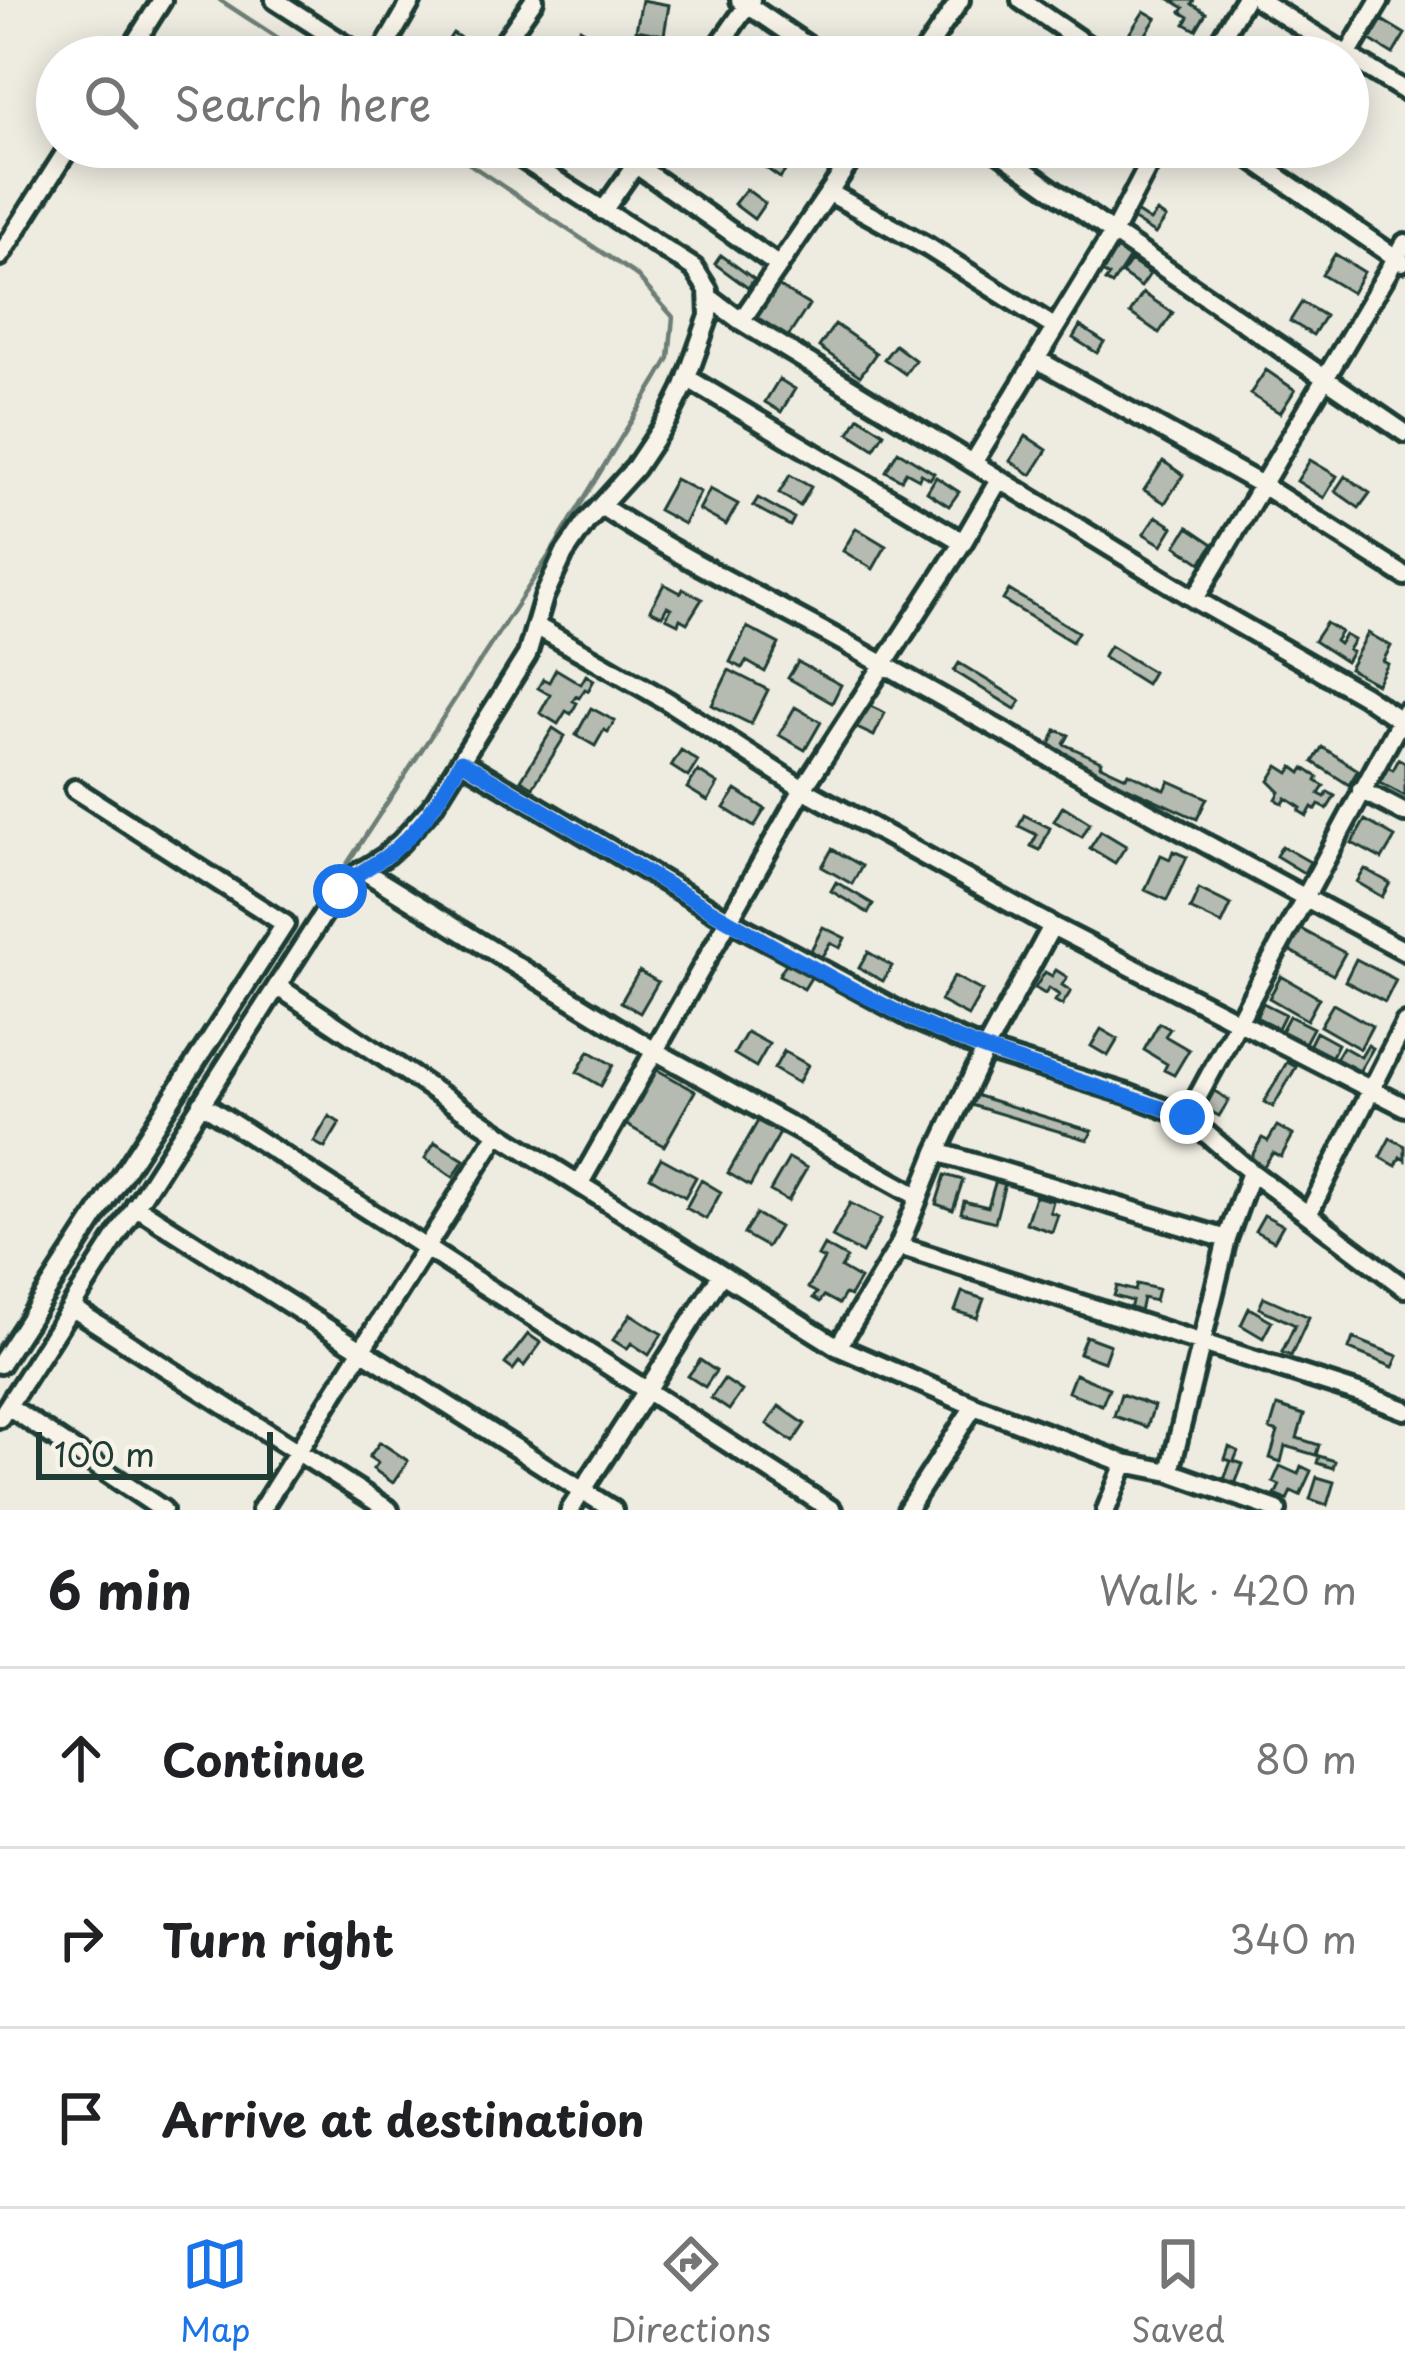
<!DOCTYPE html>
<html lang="en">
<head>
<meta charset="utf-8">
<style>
	:root { --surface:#fff; --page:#f2f2f2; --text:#202124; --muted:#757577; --line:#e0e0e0; --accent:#1a73e8 }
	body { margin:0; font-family:"Playpen Sans",sans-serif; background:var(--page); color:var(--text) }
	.scale { position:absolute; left:36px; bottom:30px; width:237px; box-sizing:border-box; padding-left:12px; border:6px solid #1f3d34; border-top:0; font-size:33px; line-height:42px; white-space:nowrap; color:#1f3d34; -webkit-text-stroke:9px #f7f3e8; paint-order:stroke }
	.stop { position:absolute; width:36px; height:36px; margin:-27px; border:9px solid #1a73e8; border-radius:50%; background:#fff }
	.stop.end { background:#1a73e8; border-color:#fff; box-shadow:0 3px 12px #0008 }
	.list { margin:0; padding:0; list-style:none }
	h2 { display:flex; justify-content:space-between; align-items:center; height:156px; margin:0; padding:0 48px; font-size:51px }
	h2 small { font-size:39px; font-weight:400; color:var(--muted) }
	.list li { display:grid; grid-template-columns:78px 1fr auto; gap:36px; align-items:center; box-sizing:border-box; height:180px; padding:0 48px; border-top:3px solid var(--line) }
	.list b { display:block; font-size:45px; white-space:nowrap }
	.list em { font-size:39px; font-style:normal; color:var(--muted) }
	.icon { flex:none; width:66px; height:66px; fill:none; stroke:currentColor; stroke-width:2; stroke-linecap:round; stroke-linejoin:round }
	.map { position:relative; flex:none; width:1405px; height:1510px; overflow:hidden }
	.search { position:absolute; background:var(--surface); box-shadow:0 6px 30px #0003; left:36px; right:36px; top:36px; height:132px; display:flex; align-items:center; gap:30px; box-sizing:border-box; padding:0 42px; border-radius:66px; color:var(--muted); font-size:45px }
	.sheet { height:696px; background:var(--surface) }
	nav { display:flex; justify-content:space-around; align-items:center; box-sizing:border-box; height:168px; border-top:3px solid var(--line); background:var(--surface); font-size:33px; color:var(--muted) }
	nav a { display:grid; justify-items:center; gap:6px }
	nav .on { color:var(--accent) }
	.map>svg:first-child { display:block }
</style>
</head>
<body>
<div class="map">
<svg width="1405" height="1510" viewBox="0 0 1405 1510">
	<rect width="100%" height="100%" fill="#eeece1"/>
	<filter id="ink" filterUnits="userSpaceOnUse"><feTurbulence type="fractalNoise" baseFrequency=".00833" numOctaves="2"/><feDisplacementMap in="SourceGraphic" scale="24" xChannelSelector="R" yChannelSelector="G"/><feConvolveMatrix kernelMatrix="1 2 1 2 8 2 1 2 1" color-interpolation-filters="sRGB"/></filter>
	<g filter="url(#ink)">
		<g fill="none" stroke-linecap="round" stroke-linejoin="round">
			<path stroke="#6c7e74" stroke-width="4.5" d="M220 0 307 57
				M326 896 552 551 657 379 669 358 673 317 636 275 444 147
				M0 1400 225 1052"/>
		</g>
		<path fill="#b5bbb0" stroke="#1f3d34" stroke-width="3" d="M642 0 669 5 664 35 636 30Z
			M1171 0H1194L1192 4 1206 13 1196 30 1185 24 1189 17 1181 12 1184 8Z
			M1144 11 1156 18 1141 42 1129 34Z
			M1382 20 1405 34 1393 54 1370 40Z
			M580 28 602 42 592 57H587L569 45Z
			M453 33 468 43 458 57H450L441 51Z
			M770 148 791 163 780 178 759 163Z
			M746 189 765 203 754 219 734 204Z
			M1133 210 1150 221 1157 212 1166 218 1155 234 1129 217Z
			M1117 245 1132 254 1112 285 1105 281 1109 276 1100 271Z
			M1335 254 1364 272 1352 293 1322 275Z
			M721 255 754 279 748 288 715 264Z
			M1131 261 1150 274 1141 287 1122 274Z
			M776 285 809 305 788 337 756 317Z
			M1143 293 1173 313 1159 333 1130 313Z
			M1302 302 1325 316 1313 335 1290 321Z
			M835 324 876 353 860 376 819 347Z
			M1080 326 1104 342 1097 353 1073 338Z
			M895 345 915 360 905 374 884 359Z
			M1266 370 1295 390 1280 413 1250 394Z
			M779 379 795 389 781 412 765 402Z
			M859 417 884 433 874 449 849 433Z
			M1026 436 1047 450 1031 475 1010 461Z
			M898 451 934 473 930 479 921 474 919 479 906 472 901 480 886 471Z
			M1310 460 1337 476 1324 498 1297 481Z
			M1163 461 1183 475 1165 503 1144 490Z
			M790 475 811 487 800 506 779 493Z
			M1345 476 1370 493 1359 508 1335 491Z
			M936 477 959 492 949 506 927 492Z
			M675 479 700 492 684 524 658 510Z
			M710 489 738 504 726 525 699 510Z
			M758 498 794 518 790 526 753 506Z
			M1156 516 1173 527 1162 545 1144 534Z
			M1188 527 1213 544 1201 563 1176 546Z
			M856 528 886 546 873 569 843 551Z
			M664 584 681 593 683 589 702 599 687 623 680 619 678 624 666 618 671 609 667 607 662 616 650 610Z
			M1009 590 1078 632 1072 642 1003 600Z
			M1326 623 1341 632 1335 641 1339 644 1345 635 1354 640 1348 650 1352 652 1346 662 1314 641Z
			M747 627 779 644 765 672 746 661 742 668 730 662Z
			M1368 633 1391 646 1383 661 1388 664 1377 684 1349 669Z
			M1110 646 1153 672 1146 684 1103 657Z
			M798 662 841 685 832 703 788 678Z
			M959 663 1021 701 1015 709 954 671Z
			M556 669 581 684 586 675 594 680 588 691 585 689 579 698 576 696 573 701 577 703 571 714 566 711 558 724 540 713 550 695 538 688 543 679 549 682Z
			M729 670 768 690 751 724 712 705Z
			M864 703 885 713 874 736 853 726Z
			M795 707 821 722 805 750 779 735Z
			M591 708 615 721 608 732 604 730 595 746 576 735Z
			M553 728 565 736 533 787 521 780Z
			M1056 730 1069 735 1064 744 1101 761 1100 765 1126 777 1128 773 1165 790 1169 781 1207 798 1197 819 1125 786 1123 790 1093 776 1095 771 1048 750Z
			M1322 747 1358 770 1349 785 1313 762Z
			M681 750 698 761 688 777 671 766Z
			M1399 759 1405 763V796L1375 780 1384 765 1393 770Z
			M1278 766 1289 773 1293 767 1301 773 1304 768 1318 777 1316 781 1324 786 1319 794 1325 797 1328 792 1335 796 1327 809 1319 805 1316 810 1312 807 1307 816 1299 811 1301 808 1286 798 1283 804 1276 799 1280 792 1269 781Z
			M698 771 718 784 708 801 687 788Z
			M736 790 765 809 754 827 724 808Z
			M1063 806 1090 823 1082 837 1054 821Z
			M1024 815 1050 828 1040 850 1031 846 1037 835 1019 826Z
			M1365 820 1395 837 1382 859 1352 843Z
			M1101 831 1126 846 1115 863 1090 848Z
			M1282 846 1310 862 1304 873 1276 856Z
			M832 849 862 866 852 884 822 867Z
			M1173 851 1187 857 1167 900 1145 890 1161 855 1170 859Z
			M1365 869 1390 883 1382 897 1357 882Z
			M836 882 873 904 868 913 831 891Z
			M1199 889 1231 905 1222 924 1190 909Z
			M823 927 845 938 840 948 830 943 821 958 810 952Z
			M1299 928 1345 953 1333 975 1287 949Z
			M868 952 892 966 883 981 859 968Z
			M1356 959 1396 980 1385 1002 1345 981Z
			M787 962 812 976 804 989 779 975Z
			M1056 970 1067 977 1062 985 1071 991 1062 1005 1055 1001 1059 995 1049 988 1045 994 1035 988 1045 972 1052 976Z
			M639 971 658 982 640 1013 621 1002Z
			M954 976 982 991 968 1016 940 1001Z
			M1281 976 1319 998 1307 1020 1269 998Z
			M1263 1003 1285 1014 1278 1028 1256 1017Z
			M1333 1004 1372 1026 1360 1049 1320 1026Z
			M1289 1016 1313 1028 1305 1043 1281 1031Z
			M1159 1023 1170 1029 1165 1036 1189 1050 1174 1075 1164 1070 1167 1064 1144 1050Z
			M1101 1029 1118 1039 1108 1056 1091 1046Z
			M747 1032 769 1044 756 1067 734 1054Z
			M1316 1032 1338 1044 1331 1058 1309 1046Z
			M1368 1045 1373 1048 1359 1072 1336 1059 1343 1047 1361 1057Z
			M589 1051 613 1065 601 1086 577 1072Z
			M784 1051 808 1065 798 1083 774 1069Z
			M1287 1062 1296 1067 1273 1107 1264 1102Z
			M654 1068 695 1091 664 1146 623 1123Z
			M1213 1090 1229 1100 1219 1116 1203 1107Z
			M975 1095 1039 1115 1092 1131 1088 1140 971 1105Z
			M329 1116 340 1123 325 1148 314 1142Z
			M758 1121 780 1133 750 1186 728 1173Z
			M1277 1126 1293 1135 1281 1157 1273 1153 1263 1167 1250 1159 1262 1138 1268 1141Z
			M1390 1138 1405 1146V1160L1400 1157 1396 1166 1380 1157Z
			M435 1142 464 1160 453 1177 425 1158Z
			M661 1158 696 1177 685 1197 650 1177Z
			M789 1158 807 1168 788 1201 770 1191Z
			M945 1175 963 1180 953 1210 936 1204Z
			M701 1180 721 1192 706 1219 686 1208Z
			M996 1180 1005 1183 995 1222 961 1213 964 1201 988 1207Z
			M1035 1196 1053 1201 1050 1212 1058 1215 1052 1232 1026 1223Z
			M850 1203 881 1219 862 1253 832 1237Z
			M756 1214 779 1227 767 1247 744 1234Z
			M1264 1215 1283 1225 1274 1241 1255 1231Z
			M824 1245 847 1258 841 1268 860 1279 850 1296 845 1294 839 1304 824 1296 820 1302 813 1298 817 1293 808 1288 824 1259 818 1256Z
			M1137 1284 1158 1289 1155 1301 1143 1298 1140 1312 1130 1310 1132 1301 1114 1296 1117 1286 1135 1291Z
			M962 1292 984 1299 977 1318 955 1311Z
			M1264 1297 1309 1317 1291 1356 1282 1352 1295 1325 1259 1308Z
			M1249 1308 1272 1321 1263 1338 1241 1325Z
			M631 1314 662 1334 649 1355 631 1343 627 1349 613 1340Z
			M528 1334 541 1343 524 1366 519 1362 513 1370 505 1364Z
			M1086 1336 1110 1345 1104 1362 1079 1353Z
			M1353 1338 1398 1356 1393 1367 1349 1349Z
			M700 1360 716 1371 705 1387 688 1376Z
			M1075 1374 1109 1388 1102 1405 1068 1392Z
			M724 1379 742 1391 729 1410 711 1398Z
			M1121 1394 1154 1406 1147 1427 1114 1416Z
			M779 1406 805 1424 793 1442 767 1424Z
			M1277 1406 1304 1415 1297 1438 1319 1445 1316 1455 1335 1461 1333 1468 1317 1463 1319 1456 1285 1446 1281 1462 1270 1458 1278 1432 1270 1429Z
			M380 1442 408 1461 393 1483 373 1469 378 1463 369 1457Z
			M1229 1447 1238 1451 1234 1461 1243 1464 1233 1489 1222 1485 1231 1461 1225 1459Z
			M1280 1466 1298 1474 1301 1466 1311 1471 1300 1495 1291 1491 1287 1500 1275 1495 1280 1485 1273 1482Z
			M1317 1477 1334 1482 1327 1505 1310 1499Z"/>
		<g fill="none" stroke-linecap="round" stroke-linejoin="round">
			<defs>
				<path id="minor" d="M275 0 364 57
					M740 0 824 57
					M1021 0 1104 57
					M1259 0 1405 91
					M1348 54 1380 0
					M126 57 162 0
					M379 57 412 0
					M494 57 534 0
					M711 57 751 0
					M921 57 960 0
					M1210 57 1244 0
					M992 147 1113 233 1405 433
					M1235 147 1402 262
					M636 165 779 266
					M830 193 928 247 1054 327
					M603 211 648 147
					M0 256 69 147
					M710 298 741 321 1195 599 1363 695 1400 720
					M741 321 860 147
					M1038 360 1262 485 1405 576
					M687 378 963 542
					M973 463 1113 233 1158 147
					M601 506C681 559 770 601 854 648 1037 751 1220 853 1405 951
					M1195 599 1405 243
					M536 626 667 701 803 789 1052 926 1405 1107
					M461 761 729 920 913 1019 985 1050 1127 1094 1187 1117 1251 1172 1405 1288
					M1361 790 1405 813
					M362 870 655 1051 919 1197
					M277 986 498 1133 838 1347 974 1406 1125 1463 1170 1472 1277 1510
					M201 1103 832 1510
					M1187 1117 1405 712
					M937 1152 1227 1239
					M580 1183 803 789 963 542 999 480
					M135 1206 613 1510
					M1308 1215 1405 1023
					M899 1246 1368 1396 1405 1410
					M71 1307 389 1510
					M838 1347 899 1246 937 1152 985 1050 1052 926
					M0 1364 285 924 75 789
					M8 1406 163 1510
					M0 1418 333 899 358 873 384 857 401 842 432 807 527 655 544 597 564 554 586 522 635 468 669 417 683 389 709 316 708 290 694 268 504 147
					M1170 1472 1227 1239 1251 1172
					M261 1510 498 1133
					M570 1510 721 1275
					M907 1510 974 1406
					M1106 1510 1125 1463"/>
			</defs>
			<use href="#minor" stroke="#1f3d34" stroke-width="26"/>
			<use href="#minor" stroke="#f7f3e8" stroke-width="16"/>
		</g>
	</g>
	<g fill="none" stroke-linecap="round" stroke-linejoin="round" filter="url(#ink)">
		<path stroke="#1a73e8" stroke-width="15" d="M340 891C353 875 368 868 385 857 418 834 442 796 461 761 610 849 757 943 912 1019 1000 1061 1096 1083 1187 1117"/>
	</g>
</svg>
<div class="scale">100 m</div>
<div class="stop" style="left:340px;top:891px"></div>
<div class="stop end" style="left:1187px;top:1117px"></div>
<div class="search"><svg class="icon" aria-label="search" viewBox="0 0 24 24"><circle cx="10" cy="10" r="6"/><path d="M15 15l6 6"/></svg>Search here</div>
</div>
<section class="sheet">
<h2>6 min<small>Walk · 420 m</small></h2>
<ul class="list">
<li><svg class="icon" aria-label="ahead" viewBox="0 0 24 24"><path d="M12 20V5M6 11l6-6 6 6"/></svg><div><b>Continue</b></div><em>80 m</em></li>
<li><svg class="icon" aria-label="right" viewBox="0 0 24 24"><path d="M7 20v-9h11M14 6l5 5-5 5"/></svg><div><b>Turn right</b></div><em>340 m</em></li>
<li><svg class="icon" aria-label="arrive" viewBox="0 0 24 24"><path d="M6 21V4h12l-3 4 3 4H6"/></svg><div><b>Arrive at destination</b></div></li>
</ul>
</section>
<nav>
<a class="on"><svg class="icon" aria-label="map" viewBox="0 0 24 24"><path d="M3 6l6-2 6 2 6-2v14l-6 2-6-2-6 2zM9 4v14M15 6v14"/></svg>Map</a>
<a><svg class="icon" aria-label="directions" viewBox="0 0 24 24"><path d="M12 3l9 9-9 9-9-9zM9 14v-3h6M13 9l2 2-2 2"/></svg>Directions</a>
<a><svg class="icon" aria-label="saved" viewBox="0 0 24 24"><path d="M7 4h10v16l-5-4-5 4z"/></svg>Saved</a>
</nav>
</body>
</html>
